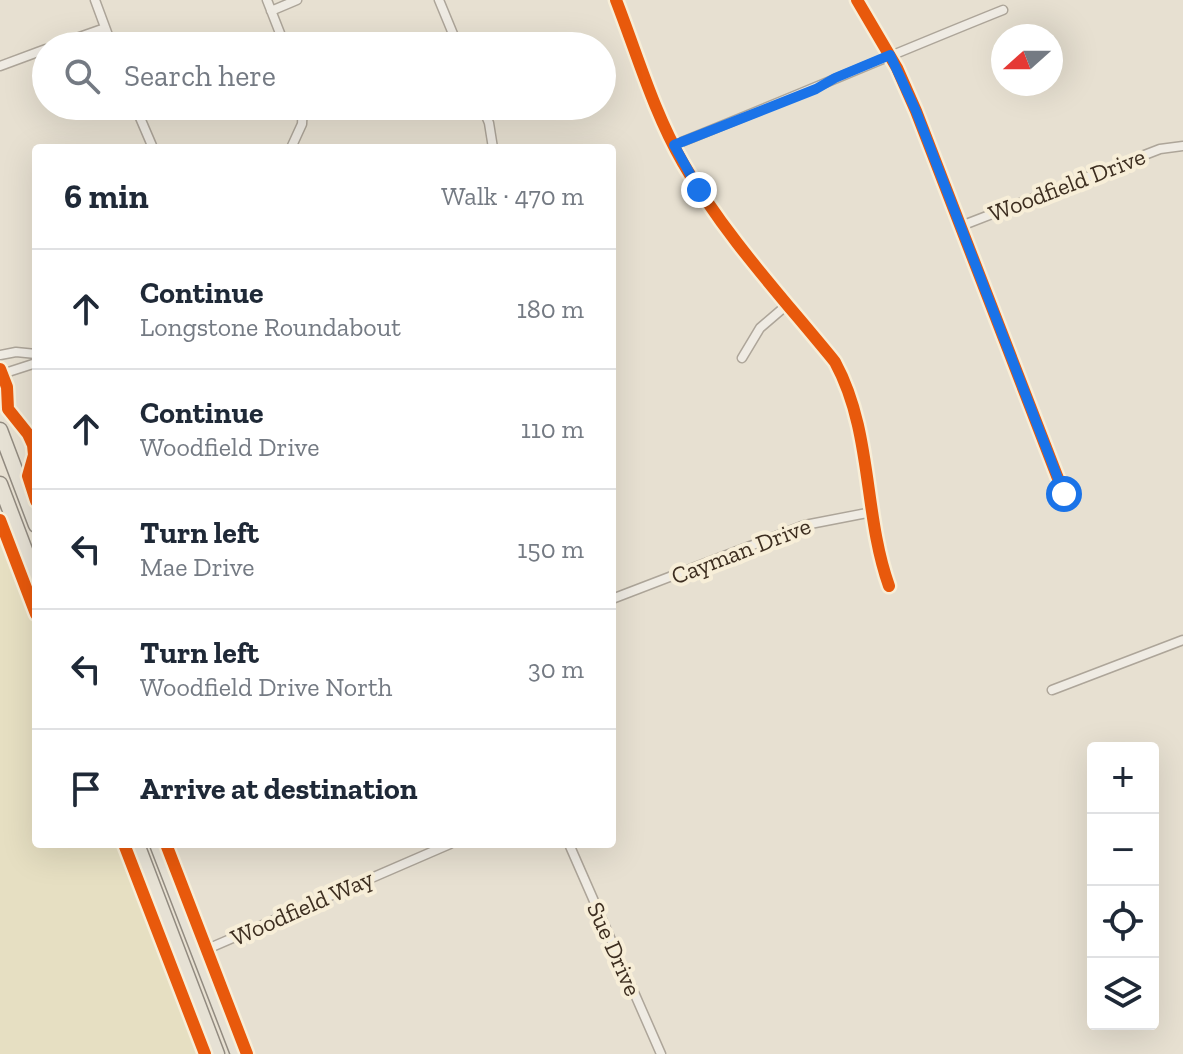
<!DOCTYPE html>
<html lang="en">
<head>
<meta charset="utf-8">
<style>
	:root { --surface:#fff; --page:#f2f2f3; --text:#1f2937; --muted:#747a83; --line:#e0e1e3 }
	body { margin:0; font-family:"Zilla Slab",serif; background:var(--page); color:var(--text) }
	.controls { position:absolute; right:24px; bottom:24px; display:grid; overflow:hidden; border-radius:8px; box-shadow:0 8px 32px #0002 }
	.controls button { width:72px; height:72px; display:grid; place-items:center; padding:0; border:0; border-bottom:2px solid var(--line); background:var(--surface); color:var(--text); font:40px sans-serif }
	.compass { position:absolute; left:991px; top:24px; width:72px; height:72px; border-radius:50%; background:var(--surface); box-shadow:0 8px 32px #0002; rotate:249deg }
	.stop { position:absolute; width:24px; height:24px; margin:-18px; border:6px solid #1a73e8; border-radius:50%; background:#fff }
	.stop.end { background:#1a73e8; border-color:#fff; box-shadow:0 2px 8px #0008 }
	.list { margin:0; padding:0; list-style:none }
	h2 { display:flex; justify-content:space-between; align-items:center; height:104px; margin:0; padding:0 32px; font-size:34px }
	h2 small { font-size:26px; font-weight:400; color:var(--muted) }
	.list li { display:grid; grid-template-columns:52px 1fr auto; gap:24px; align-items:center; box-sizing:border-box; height:120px; padding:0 32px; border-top:2px solid var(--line) }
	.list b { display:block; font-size:30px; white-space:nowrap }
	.list p { margin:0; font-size:26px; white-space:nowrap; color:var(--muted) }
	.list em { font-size:26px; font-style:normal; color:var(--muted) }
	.icon { flex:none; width:44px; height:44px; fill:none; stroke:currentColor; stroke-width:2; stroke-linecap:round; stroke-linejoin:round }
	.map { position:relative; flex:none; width:1183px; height:1054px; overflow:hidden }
	.search { position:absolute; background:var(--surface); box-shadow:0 8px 32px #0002; left:32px; top:32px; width:584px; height:88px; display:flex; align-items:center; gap:20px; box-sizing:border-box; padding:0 28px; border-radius:44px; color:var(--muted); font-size:30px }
	.panel { position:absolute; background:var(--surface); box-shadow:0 8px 32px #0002; left:32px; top:144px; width:584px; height:704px; border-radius:8px }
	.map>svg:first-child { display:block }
</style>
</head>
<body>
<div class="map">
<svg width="1183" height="1054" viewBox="0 0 1183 1054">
	<rect width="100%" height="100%" fill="#e7e0d1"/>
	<path fill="#e6dfc2" d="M0 532 36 625V844H121L202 1054H0Z"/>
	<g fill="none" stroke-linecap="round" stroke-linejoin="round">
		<defs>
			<path id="minor" d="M95 0 112 46
				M267 0 285 46
				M439 0 458 46
				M616 0C637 54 654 113 683 163 724 235 783 298 835 362 873 432 863 513 889 586
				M857 0 897 68 916 111 1064 494
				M271 11 297 0
				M54 46 105 28
				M0 66 46 49
				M135 106 153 148
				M482 106 489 123 493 148
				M674 145C784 101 893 54 1003 10
				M291 148 302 124 303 106
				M961 226 1160 149 1183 146
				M0 355 16 352 36 354
				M742 358 760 328 788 304
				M2 374 36 363
				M612 599 805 525 872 512
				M1052 690 1183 640
				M569 844 661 1054
				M198 953 450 844"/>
			<path id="primary" d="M0 430 36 525
				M0 484 36 579
				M137 844 217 1054
				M157 844 238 1054"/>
		</defs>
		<use href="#minor" stroke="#ada599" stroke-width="11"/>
		<use href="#primary" stroke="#928b80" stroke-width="17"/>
		<use href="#minor" stroke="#efebe3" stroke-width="8"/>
		<use href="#primary" stroke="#e6e1d4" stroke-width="14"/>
		<defs>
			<path id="cycleway" d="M616 0C637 54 654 113 683 163 724 235 783 298 835 362 873 432 863 513 889 586
				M857 0 897 68 916 111 1064 494
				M0 369 7 387 8 409 28 434 33 445 34 455 28 476 36 501
				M0 520 36 614
				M124 844 205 1054
				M166 844 247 1054"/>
		</defs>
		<use href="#cycleway" stroke="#f7eed8" stroke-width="17"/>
		<use href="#cycleway" stroke="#e8590c" stroke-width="12"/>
	</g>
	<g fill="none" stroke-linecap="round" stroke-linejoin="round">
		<path stroke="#1a73e8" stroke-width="10" d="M699 190 674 145 816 89 835 78 890 55 916 111 1064 494"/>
	</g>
	<g text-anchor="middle" stroke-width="8" stroke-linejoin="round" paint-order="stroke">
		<g font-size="24" fill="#3d2e20" stroke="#f7eed8">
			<text transform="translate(1067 185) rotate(-21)" y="8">Woodfield Drive</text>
			<text transform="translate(741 551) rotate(-21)" y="8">Cayman Drive</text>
			<text transform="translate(302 908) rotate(-24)" y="8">Woodfield Way</text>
			<text transform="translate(614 949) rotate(66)" y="8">Sue Drive</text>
		</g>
	</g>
</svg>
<div class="controls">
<button>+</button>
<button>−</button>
<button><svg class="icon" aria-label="locate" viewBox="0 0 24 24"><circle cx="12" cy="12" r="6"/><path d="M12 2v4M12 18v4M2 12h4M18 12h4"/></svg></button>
<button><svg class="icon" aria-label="layers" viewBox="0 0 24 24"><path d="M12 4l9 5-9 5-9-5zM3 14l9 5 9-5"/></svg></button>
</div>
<svg class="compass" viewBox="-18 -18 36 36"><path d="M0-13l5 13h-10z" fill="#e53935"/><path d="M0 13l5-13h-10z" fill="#747a83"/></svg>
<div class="stop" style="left:1064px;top:494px"></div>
<div class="stop end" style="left:699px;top:190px"></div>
<div class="search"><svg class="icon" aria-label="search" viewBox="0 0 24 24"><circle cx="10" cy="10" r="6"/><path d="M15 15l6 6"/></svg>Search here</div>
<section class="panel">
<h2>6 min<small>Walk · 470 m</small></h2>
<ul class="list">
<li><svg class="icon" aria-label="ahead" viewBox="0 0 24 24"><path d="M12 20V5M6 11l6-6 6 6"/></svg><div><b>Continue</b><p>Longstone Roundabout</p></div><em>180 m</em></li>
<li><svg class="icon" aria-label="ahead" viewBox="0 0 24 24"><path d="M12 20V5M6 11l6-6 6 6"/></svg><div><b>Continue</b><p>Woodfield Drive</p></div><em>110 m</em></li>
<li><svg class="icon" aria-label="left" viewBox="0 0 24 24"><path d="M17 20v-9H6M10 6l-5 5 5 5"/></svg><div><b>Turn left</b><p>Mae Drive</p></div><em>150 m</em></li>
<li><svg class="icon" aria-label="left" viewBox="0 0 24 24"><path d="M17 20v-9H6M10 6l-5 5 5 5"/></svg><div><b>Turn left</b><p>Woodfield Drive North</p></div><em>30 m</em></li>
<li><svg class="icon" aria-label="arrive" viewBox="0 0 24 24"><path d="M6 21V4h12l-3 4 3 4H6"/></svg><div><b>Arrive at destination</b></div></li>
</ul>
</section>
</div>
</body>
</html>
